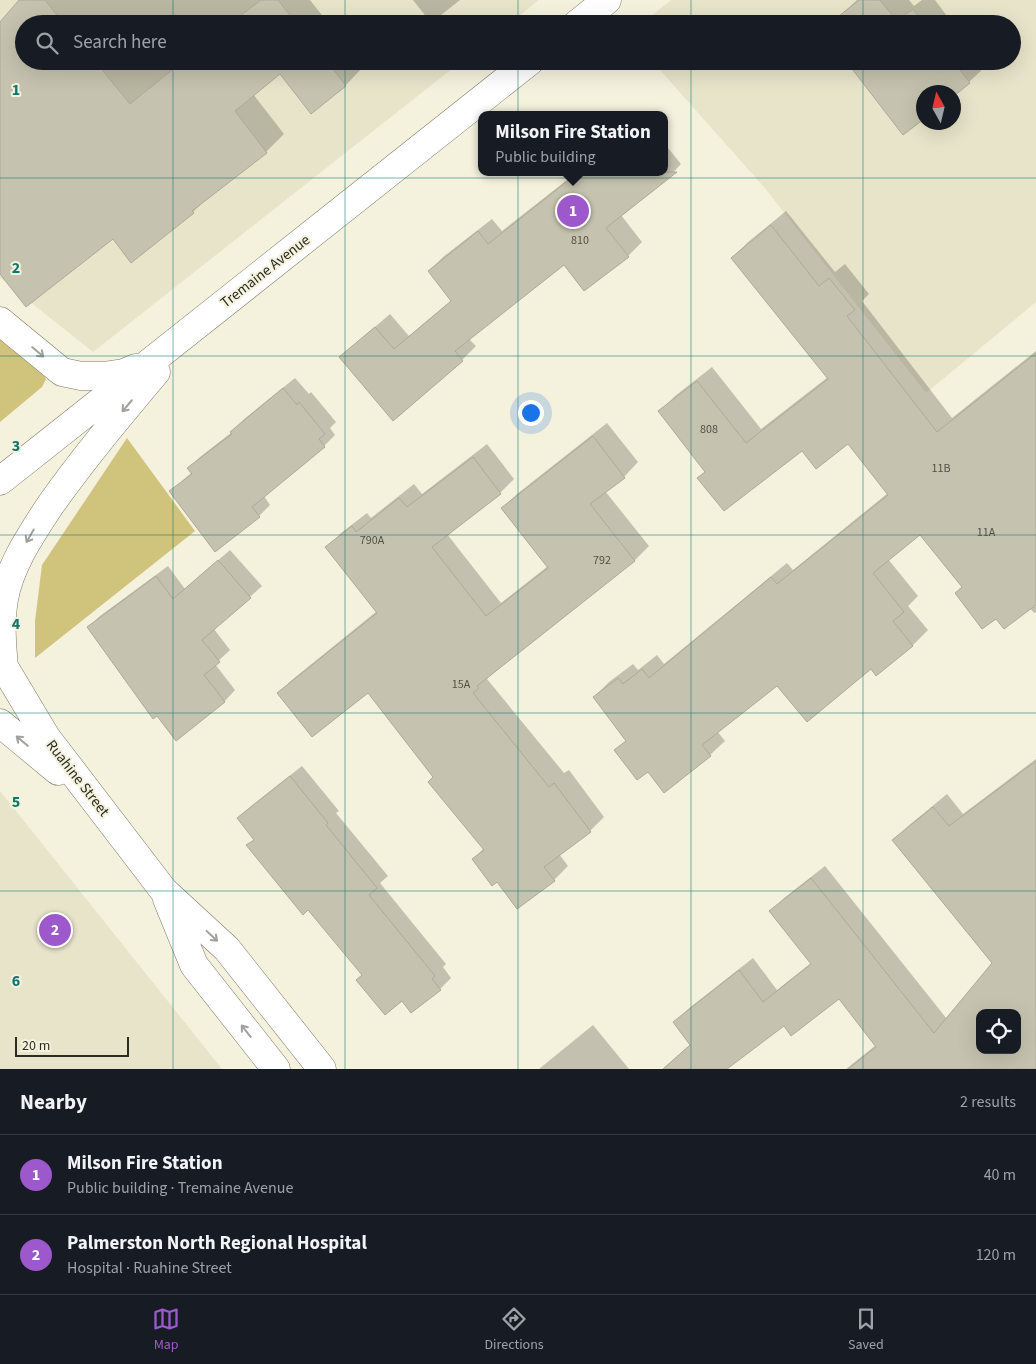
<!DOCTYPE html>
<html lang="en">
<head>
<meta charset="utf-8">
<style>
	:root { --surface:#171b24; --page:#20242c; --text:#f1f3f6; --muted:#9ea1a6; --line:#363941; --accent:#9d58cc }
	body { margin:0; font-family:"Source Sans 3",sans-serif; background:var(--page); color:var(--text) }
	.controls { position:absolute; right:15px; bottom:15px; display:grid; overflow:hidden; border-radius:10px; box-shadow:0 5px 20px #0002 }
	.controls button { width:45px; height:45px; display:grid; place-items:center; padding:0; border:0; border-bottom:1px solid var(--line); background:var(--surface); color:var(--text); font:25px sans-serif }
	.compass { position:absolute; left:916px; top:85px; width:45px; height:45px; border-radius:50%; background:var(--surface); box-shadow:0 5px 20px #0002; rotate:352deg }
	.scale { position:absolute; left:15px; bottom:12px; width:114px; box-sizing:border-box; padding-left:5px; border:2px solid #2c2b23; border-top:0; font-size:14px; line-height:18px; white-space:nowrap; color:#2c2b23; -webkit-text-stroke:4px #f4f1dd; paint-order:stroke }
	.you { position:absolute; left:530px; top:412px; width:18px; height:18px; margin:-12px; border:4px solid #fff; border-radius:50%; background:#1a73e8; box-shadow:0 0 0 8px #1a73e833 }
	.badge { display:grid; place-items:center; width:32px; height:32px; border-radius:50%; background:var(--accent); color:#fff; font-size:16px; font-weight:700 }
	.pin { position:absolute; translate:-50% -50%; border:2px solid #fff; box-shadow:0 1px 5px #0006 }
	.popup { position:absolute; left:478px; top:111px; width:190px; height:65px; box-sizing:border-box; display:grid; place-content:center; border-radius:10px; background:var(--surface); filter:drop-shadow(0 1px 4px #0005); font-size:16px; white-space:nowrap; color:var(--muted) }
	.popup b { font-size:19px; color:var(--text) }
	.popup::after { content:''; position:absolute; left:50%; top:100%; margin-left:-10px; border:10px solid transparent; border-top-color:var(--surface) }
	.list { margin:0; padding:0; list-style:none }
	h2 { display:flex; justify-content:space-between; align-items:center; height:65px; margin:0; padding:0 20px; font-size:21px }
	h2 small { font-size:16px; font-weight:400; color:var(--muted) }
	.list li { display:grid; grid-template-columns:32px 1fr auto; gap:15px; align-items:center; box-sizing:border-box; height:80px; padding:0 20px; border-top:1px solid var(--line) }
	.list b { display:block; font-size:19px; white-space:nowrap }
	.list p { margin:0; font-size:16px; white-space:nowrap; color:var(--muted) }
	.list em { font-size:16px; font-style:normal; color:var(--muted) }
	.icon { flex:none; width:28px; height:28px; fill:none; stroke:currentColor; stroke-width:2; stroke-linecap:round; stroke-linejoin:round }
	.map { position:relative; flex:none; width:1036px; height:1069px; overflow:hidden }
	.search { position:absolute; background:var(--surface); box-shadow:0 5px 20px #0002; left:15px; right:15px; top:15px; height:55px; display:flex; align-items:center; gap:12px; box-sizing:border-box; padding:0 18px; border-radius:28px; color:var(--muted); font-size:19px }
	.sheet { height:225px; background:var(--surface) }
	nav { display:flex; justify-content:space-around; align-items:center; box-sizing:border-box; height:70px; border-top:1px solid var(--line); background:var(--surface); font-size:14px; color:var(--muted) }
	nav a { display:grid; justify-items:center; gap:2px }
	nav .on { color:var(--accent) }
	.map>svg:first-child { display:block }
</style>
</head>
<body>
<div class="map">
<svg width="1036" height="1069" viewBox="0 0 1036 1069">
	<rect width="100%" height="100%" fill="#f4f1dd"/>
	<path fill="#e8e4ca" fill-rule="evenodd" d="M0 0H539L509 24H24V61H462L93 352 0 278Z
		M671 0H1036V302L926 393 764 187 652 61H1012V24H641ZM924 92H954V122H924Z
		M0 791 222 1069H0Z"/>
	<path fill="#d0c47d" d="M0 338 44 376 46 379 42 387 0 422Z
		M127 438 195 531 35 658V621L42 565Z"/>
	<path fill="#0003" d="M21 0H310L329 24H24V61H359L363 67 346 85 312 112 280 72 253 94 284 134 266 152 206 199 193 212 0 272V24Z
		M413 0H460L431 23Z
		M857 0H909L914 6 922 0H935L953 24H846L840 16Z
		M847 61H982L986 66 969 82 954 94V92H924Z
		M640 111 642 115H635Z
		M664 143 681 164 668 178 621 215 642 242 628 256 585 290 564 264 469 339 476 346 462 360 393 419 340 357 390 314 409 336 452 300 429 271 443 257 492 219 502 231 577 172H664Z
		M786 211 835 272 845 264 869 294 862 301 952 418 1036 351V612L1034 613 1030 608 997 617 963 587 921 533 888 559 918 596 908 606 928 630 913 645 876 674 871 668 777 684 717 731 725 741 710 755 648 770 616 750 627 740 594 697 609 682 633 664 638 670 657 655 664 664 787 563 793 570 888 493 848 442 802 449 706 471 660 411 675 396 712 367 761 429 828 377 732 258 747 243Z
		M295 378 309 394 311 392 336 422 330 428 335 435 324 446 264 496 270 505 259 516 171 491 192 472 189 468 200 457 232 432 243 420Z
		M607 423 638 462 624 477 605 491 649 546 635 560 492 673 487 679 564 773 569 770 604 817 590 831 559 854 568 866 554 880H498L473 859 484 848 435 777 369 691 278 693 293 679 377 611 327 547 341 533 367 513 371 518 414 484 422 494 487 444 514 479 500 493 447 534 501 603 548 566 503 508 517 494Z
		M230 550 262 586 214 629 230 650 215 664 235 690 224 702 88 627 100 616 168 566 185 589Z
		M1036 759V1069H1028L1017 1050V1013H980L967 1069H846L876 1045 839 998 784 1025 725 1069H663L691 1044 675 1022 688 1009 753 958 777 990 811 963 771 911 784 898 825 866 947 1019 994 963 894 840 907 827 947 794 963 814Z
		M302 766 339 811 336 813 388 876 380 883 446 964 443 967 451 978 440 989 403 999 363 974 308 908 248 845 255 839 238 818 250 807Z
		M593 1025 629 1069H539Z"/>
	<path fill="#c5c2af" stroke="#adaa97" fill-rule="evenodd" d="M19 0H45L64 24H24V61H95L130 104 183 61H327L346 86 311 114 280 74 235 111 267 153 192 211 194 213 131 263 113 239 26 307 0 274V22Z
		M261 0H278L297 24H239L236 19Z
		M859 0H880L897 21 913 9 924 24H844L839 16Z
		M846 61H953L970 83 954 96V92H924V119L903 135Z
		M579 172H677L606 228 629 257 584 291 564 265 455 351 463 361 393 421 339 357 375 327 394 349 451 301 428 271 478 231 488 244Z
		M771 225 819 286 829 278 855 310 847 316 937 432 1036 353V605L1004 629 996 619 982 629 955 593 962 587 920 535 873 573 904 612 893 621 913 646 876 676 871 669 807 722 777 686 702 745 711 756 664 793 648 772 637 780 614 750 626 741 593 697 618 678 623 684 642 669 649 678 771 577 777 584 888 495 848 444 816 469 802 451 724 511 697 478 705 472 658 411 697 381 746 443 828 379 731 258Z
		M283 388 297 405 299 402 325 434 319 439 325 447 252 507 260 517 215 552 169 491 192 474 187 468 232 434 230 432Z
		M593 436 625 478 590 504 635 561 477 686 479 688 473 693 549 787 554 783 591 832 544 867 555 881 517 909 497 882 492 886 472 859 484 850 428 782 433 777 368 693 312 737 277 693 377 613 325 547 352 526 356 532 399 498 407 507 473 457 501 494 432 547 486 616 548 568 501 508Z
		M218 560 251 598 202 640 220 662 204 675 225 702 176 741 157 716 153 719 87 627 156 576 173 599Z
		M1036 761V1069H848L876 1047 839 999 791 1036 784 1026 727 1069H663L690 1045 673 1022 739 970 763 1002 811 964 769 911 811 878 934 1033 992 963 892 840 933 807 949 826ZM980 1013H1017V1050H980Z
		M290 776 328 823 326 825 377 888 369 895 435 976 432 979 441 990 411 1013 402 1001 385 1015 356 980 362 975 308 910 303 915 246 845 254 840 237 818Z"/>
	<g fill="none" stroke-linecap="round" stroke-linejoin="round">
		<defs>
			<path id="secondary" d="M577 24 607 0
				M0 321 62 372 81 376H103L124 373 136 368
				M0 481 530 61
				M0 660 46 737 164 891 227 949 322 1069
				M4 668C2 645 0 622 4 599 10 565 31 535 49 507 82 460 119 416 156 372
				M0 723 58 771
				M167 899 194 965 276 1069"/>
		</defs>
		<use href="#secondary" stroke="#7b7867" stroke-width="29"/>
		<use href="#secondary" stroke="#fff" stroke-width="28"/>
	</g>
	<defs><path id="oneway-shaft" d="M-6 0H5M1.5-3L5.5 0L1.5 3" fill="none" stroke-width="1.6" stroke-linecap="round" stroke-linejoin="round" transform="scale(1.25)"/></defs>
	<g stroke="#a0a09c">
		<use href="#oneway-shaft" transform="translate(38 352) rotate(40)"/>
		<use href="#oneway-shaft" transform="translate(127 406) rotate(130)"/>
		<use href="#oneway-shaft" transform="translate(30 536) rotate(120)"/>
		<use href="#oneway-shaft" transform="translate(22 741) rotate(-140)"/>
		<use href="#oneway-shaft" transform="translate(212 936) rotate(43)"/>
		<use href="#oneway-shaft" transform="translate(246 1031) rotate(-128)"/>
	</g>
	<path fill="none" stroke="#0f766e" stroke-width="1" stroke-opacity="0.55" d="M173 0V24M345 0V24M518 0V24M691 0V24M863 0V24M173 61V1069M345 61V1069M518 61V1069M691 61V1069M863 61V1069M0 178H1036M0 356H1036M0 535H1036M0 713H1036M0 891H1036"/>
	<g text-anchor="middle" stroke-width="4" stroke-linejoin="round" paint-order="stroke">
		<g font-size="12" fill="#525146">
			<text x="580" y="244">810</text>
			<text x="709" y="433">808</text>
			<text x="941" y="472">11B</text>
			<text x="986" y="536">11A</text>
			<text x="372" y="544">790A</text>
			<text x="602" y="564">792</text>
			<text x="461" y="688">15A</text>
		</g>
		<g font-size="15" fill="#2c2b23" stroke="#f4f1dd">
			<text transform="translate(265 271) rotate(-38)" y="5">Tremaine Avenue</text>
			<text transform="translate(78 778) rotate(52)" y="5">Ruahine Street</text>
		</g>
	</g>
	<g font-size="16" text-anchor="middle" font-weight="bold" fill="#0f766e" stroke="#f4f1dd" stroke-width="4" stroke-linejoin="round" paint-order="stroke">
		<text x="16" y="95">1</text>
		<text x="16" y="273">2</text>
		<text x="16" y="451">3</text>
		<text x="16" y="629">4</text>
		<text x="16" y="807">5</text>
		<text x="16" y="986">6</text>
	</g>
</svg>
<div class="controls">
<button><svg class="icon" aria-label="locate" viewBox="0 0 24 24"><circle cx="12" cy="12" r="6"/><path d="M12 2v4M12 18v4M2 12h4M18 12h4"/></svg></button>
</div>
<svg class="compass" viewBox="-18 -18 36 36"><path d="M0-13l5 13h-10z" fill="#e53935"/><path d="M0 13l5-13h-10z" fill="#9ea1a6"/></svg>
<div class="scale">20 m</div>
<div class="you"></div>
<div class="pin badge" style="left:573px;top:211px">1</div>
<div class="popup"><b>Milson Fire Station</b>Public building</div>
<div class="pin badge" style="left:55px;top:930px">2</div>
<div class="search"><svg class="icon" aria-label="search" viewBox="0 0 24 24"><circle cx="10" cy="10" r="6"/><path d="M15 15l6 6"/></svg>Search here</div>
</div>
<section class="sheet">
<h2>Nearby<small>2 results</small></h2>
<ul class="list">
<li><span class="badge">1</span><div><b>Milson Fire Station</b><p>Public building · Tremaine Avenue</p></div><em>40 m</em></li>
<li><span class="badge">2</span><div><b>Palmerston North Regional Hospital</b><p>Hospital · Ruahine Street</p></div><em>120 m</em></li>
</ul>
</section>
<nav>
<a class="on"><svg class="icon" aria-label="map" viewBox="0 0 24 24"><path d="M3 6l6-2 6 2 6-2v14l-6 2-6-2-6 2zM9 4v14M15 6v14"/></svg>Map</a>
<a><svg class="icon" aria-label="directions" viewBox="0 0 24 24"><path d="M12 3l9 9-9 9-9-9zM9 14v-3h6M13 9l2 2-2 2"/></svg>Directions</a>
<a><svg class="icon" aria-label="saved" viewBox="0 0 24 24"><path d="M7 4h10v16l-5-4-5 4z"/></svg>Saved</a>
</nav>
</body>
</html>
